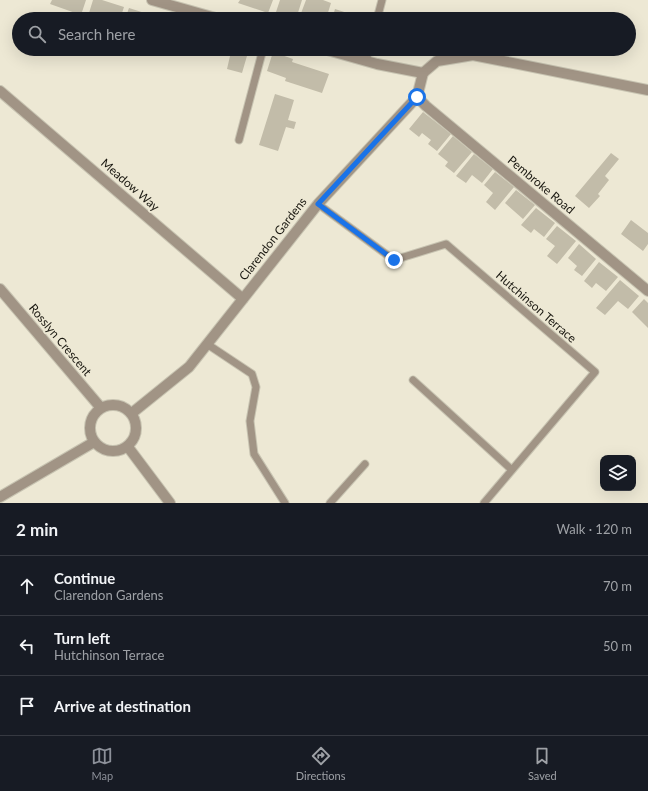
<!DOCTYPE html>
<html lang="en">
<head>
<meta charset="utf-8">
<style>
	:root { --surface:#171b24; --page:#242831; --text:#f1f3f6; --muted:#9ea1a6; --line:#363941; --accent:#8c9099 }
	body { margin:0; font-family:Lato,sans-serif; background:var(--page); color:var(--text) }
	.controls { position:absolute; right:12px; bottom:12px; display:grid; overflow:hidden; border-radius:8px; box-shadow:0 4px 16px #0002 }
	.controls button { width:36px; height:36px; display:grid; place-items:center; padding:0; border:0; border-bottom:1px solid var(--line); background:var(--surface); color:var(--text); font:20px sans-serif }
	.stop { position:absolute; width:12px; height:12px; margin:-9px; border:3px solid #1a73e8; border-radius:50%; background:#fff }
	.stop.end { background:#1a73e8; border-color:#fff; box-shadow:0 1px 4px #0008 }
	.list { margin:0; padding:0; list-style:none }
	h2 { display:flex; justify-content:space-between; align-items:center; height:52px; margin:0; padding:0 16px; font-size:17px }
	h2 small { font-size:13px; font-weight:400; color:var(--muted) }
	.list li { display:grid; grid-template-columns:26px 1fr auto; gap:12px; align-items:center; box-sizing:border-box; height:60px; padding:0 16px; border-top:1px solid var(--line) }
	.list b { display:block; font-size:15px; white-space:nowrap }
	.list p { margin:0; font-size:13px; white-space:nowrap; color:var(--muted) }
	.list em { font-size:13px; font-style:normal; color:var(--muted) }
	.icon { flex:none; width:22px; height:22px; fill:none; stroke:currentColor; stroke-width:2; stroke-linecap:round; stroke-linejoin:round }
	.map { position:relative; flex:none; width:648px; height:503px; overflow:hidden }
	.search { position:absolute; background:var(--surface); box-shadow:0 4px 16px #0002; left:12px; right:12px; top:12px; height:44px; display:flex; align-items:center; gap:10px; box-sizing:border-box; padding:0 14px; border-radius:22px; color:var(--muted); font-size:15px }
	.sheet { height:232px; background:var(--surface) }
	nav { display:flex; justify-content:space-around; align-items:center; box-sizing:border-box; height:56px; border-top:1px solid var(--line); background:var(--surface); font-size:11px; color:var(--muted) }
	nav a { display:grid; justify-items:center; gap:2px }
	nav .on { color:var(--accent) }
	.map>svg:first-child { display:block }
</style>
</head>
<body>
<div class="map">
<svg width="648" height="503" viewBox="0 0 648 503">
	<rect width="100%" height="100%" fill="#ede8d4"/>
	<path fill="#c2bca9" d="M52 0H86L81 15 50 4Z
		M93 0H102L124 7 120 19H93L94 14 89 13Z
		M240 0H273L268 13 238 3Z
		M280 0H302L296 19 276 12Z
		M306 0H323L331 3 326 19H308L300 16Z
		M129 8 151 15 149 19H125Z
		M335 9 366 19H332Z
		M128 49H139L138 53Z
		M224 49H249L242 73 227 69 230 56 222 54Z
		M273 52 293 59 292 62 329 74 322 93 285 81 286 78 267 71Z
		M275 94 294 100 288 120 296 122 294 129 286 127 278 151 259 145Z
		M423 112 451 134 437 151 428 144 431 140 422 133 419 137 409 129Z
		M453 136 472 152 454 173 445 166 448 162 438 154Z
		M611 153 619 159 605 176 609 180 598 194 600 196 589 208 575 196Z
		M474 154 493 169 482 183 472 175 466 183 456 176Z
		M495 172 514 187 495 210 486 202 493 193 484 185Z
		M516 190 535 205 523 219 505 203Z
		M536 208 555 223 544 237 534 229 531 233 521 225Z
		M631 220 648 233V244L643 251 621 234Z
		M557 226 576 241 557 264 547 256 555 246 546 239Z
		M579 244 596 259 582 276 574 270 577 266 568 258Z
		M599 262 618 277 606 291 596 283 592 288 584 281Z
		M620 280 639 296 628 309 618 301 605 315 596 308Z
		M644 299 648 303V328L632 312Z"/>
	<g fill="none" stroke-linecap="round" stroke-linejoin="round">
		<defs>
			<path id="service" d="M377 19 382 0
				M366 61 369 49
				M239 140 263 49
				M318 204 394 260 446 244 595 372 484 503
				M207 344 252 374 256 387 250 421 254 454 285 503
				M413 380 512 470
				M330 503 365 464"/>
			<path id="minor" d="M423 73 437 61 473 55 648 90
				M0 91 243 299
				M0 289 101 408
				M90 428a23 23 0 1 1 46 0a23 23 0 1 1-46 0Z
				M132 413 189 367 318 204 417 97
				M128 447 170 503
				M0 497 94 442"/>
			<path id="tertiary" d="M152 0 219 19
				M324 49 377 64 423 73 417 97 426 106 648 291"/>
		</defs>
		<use href="#service" stroke="#c7c3b1" stroke-width="9"/>
		<use href="#minor" stroke="#c7c3b1" stroke-width="12"/>
		<use href="#tertiary" stroke="#c7c3b1" stroke-width="12"/>
		<use href="#service" stroke="#a19485" stroke-width="7"/>
		<use href="#minor" stroke="#a19485" stroke-width="10"/>
		<use href="#tertiary" stroke="#a19485" stroke-width="10"/>
	</g>
	<g fill="none" stroke-linecap="round" stroke-linejoin="round">
		<path stroke="#1a73e8" stroke-width="5" d="M394 260 318 204 417 97"/>
	</g>
	<g text-anchor="middle" stroke-width="3.5" stroke-linejoin="round" paint-order="stroke">
		<g font-size="12" fill="#1a1811" stroke="#ede8d4">
			<text transform="translate(130 185) rotate(41)" y="4">Meadow Way</text>
			<text transform="translate(541 185) rotate(40)" y="4">Pembroke Road</text>
			<text transform="translate(273 239) rotate(-52)" y="4">Clarendon Gardens</text>
			<text transform="translate(536 307) rotate(41)" y="4">Hutchinson Terrace</text>
			<text transform="translate(60 340) rotate(50)" y="4">Rosslyn Crescent</text>
		</g>
	</g>
</svg>
<div class="controls">
<button><svg class="icon" aria-label="layers" viewBox="0 0 24 24"><path d="M12 4l9 5-9 5-9-5zM3 14l9 5 9-5"/></svg></button>
</div>
<div class="stop" style="left:417px;top:97px"></div>
<div class="stop end" style="left:394px;top:260px"></div>
<div class="search"><svg class="icon" aria-label="search" viewBox="0 0 24 24"><circle cx="10" cy="10" r="6"/><path d="M15 15l6 6"/></svg>Search here</div>
</div>
<section class="sheet">
<h2>2 min<small>Walk · 120 m</small></h2>
<ul class="list">
<li><svg class="icon" aria-label="ahead" viewBox="0 0 24 24"><path d="M12 20V5M6 11l6-6 6 6"/></svg><div><b>Continue</b><p>Clarendon Gardens</p></div><em>70 m</em></li>
<li><svg class="icon" aria-label="left" viewBox="0 0 24 24"><path d="M17 20v-9H6M10 6l-5 5 5 5"/></svg><div><b>Turn left</b><p>Hutchinson Terrace</p></div><em>50 m</em></li>
<li><svg class="icon" aria-label="arrive" viewBox="0 0 24 24"><path d="M6 21V4h12l-3 4 3 4H6"/></svg><div><b>Arrive at destination</b></div></li>
</ul>
</section>
<nav>
<a class="on"><svg class="icon" aria-label="map" viewBox="0 0 24 24"><path d="M3 6l6-2 6 2 6-2v14l-6 2-6-2-6 2zM9 4v14M15 6v14"/></svg>Map</a>
<a><svg class="icon" aria-label="directions" viewBox="0 0 24 24"><path d="M12 3l9 9-9 9-9-9zM9 14v-3h6M13 9l2 2-2 2"/></svg>Directions</a>
<a><svg class="icon" aria-label="saved" viewBox="0 0 24 24"><path d="M7 4h10v16l-5-4-5 4z"/></svg>Saved</a>
</nav>
</body>
</html>
